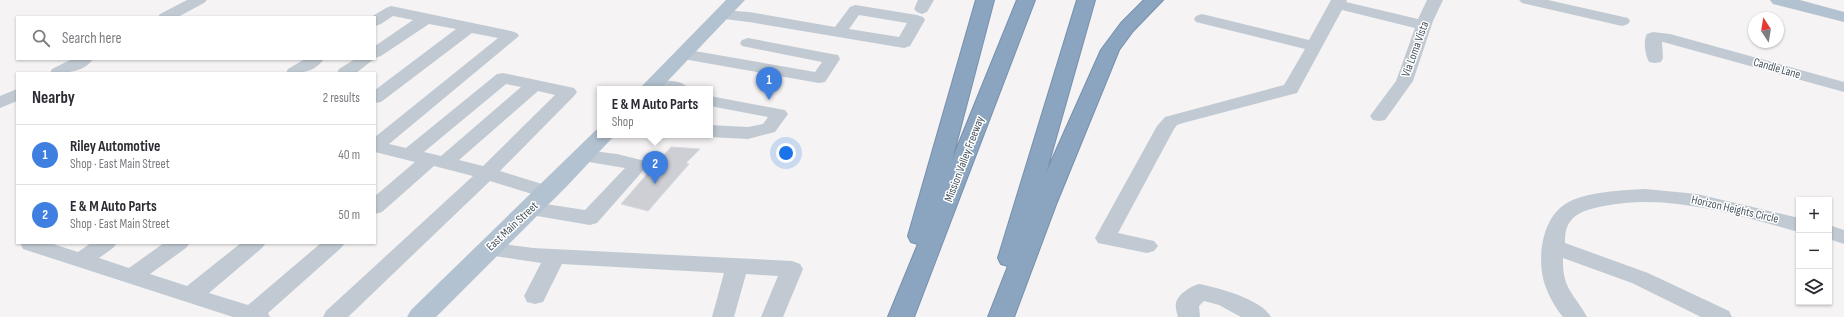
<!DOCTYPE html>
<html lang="en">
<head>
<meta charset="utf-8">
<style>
	:root { --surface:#fff; --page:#f2f2f3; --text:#2b2b33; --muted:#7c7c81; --line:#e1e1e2; --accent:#1a73e8 }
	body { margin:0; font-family:"Sofia Sans Condensed",sans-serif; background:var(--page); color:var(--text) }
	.controls { position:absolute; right:12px; bottom:12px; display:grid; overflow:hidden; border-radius:0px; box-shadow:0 1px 3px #0004 }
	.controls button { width:36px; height:36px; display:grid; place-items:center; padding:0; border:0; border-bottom:1px solid var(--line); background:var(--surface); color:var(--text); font:20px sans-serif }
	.compass { position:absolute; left:1748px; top:12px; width:36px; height:36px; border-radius:50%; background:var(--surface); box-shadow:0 1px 3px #0004; rotate:348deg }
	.you { position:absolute; left:786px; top:153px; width:14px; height:14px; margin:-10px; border:3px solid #fff; border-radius:50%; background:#1a73e8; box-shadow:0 0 0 6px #1a73e833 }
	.badge { display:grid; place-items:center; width:26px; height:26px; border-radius:50%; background:var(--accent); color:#fff; font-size:13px; font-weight:700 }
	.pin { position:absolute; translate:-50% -33px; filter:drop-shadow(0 1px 2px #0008) }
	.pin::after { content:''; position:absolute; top:21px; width:14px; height:12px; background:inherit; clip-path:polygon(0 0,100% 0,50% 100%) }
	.popup { position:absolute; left:597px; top:86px; width:116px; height:52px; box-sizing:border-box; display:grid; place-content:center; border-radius:0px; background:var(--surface); filter:drop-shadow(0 1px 3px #0005); font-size:13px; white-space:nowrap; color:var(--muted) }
	.popup b { font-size:15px; color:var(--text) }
	.popup::after { content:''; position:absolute; left:50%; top:100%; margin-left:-8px; border:8px solid transparent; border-top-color:var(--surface) }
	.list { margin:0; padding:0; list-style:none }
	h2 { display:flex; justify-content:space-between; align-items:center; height:52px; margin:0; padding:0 16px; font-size:17px }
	h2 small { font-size:13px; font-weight:400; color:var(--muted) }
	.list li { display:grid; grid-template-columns:26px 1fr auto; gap:12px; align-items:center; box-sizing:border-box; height:60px; padding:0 16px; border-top:1px solid var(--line) }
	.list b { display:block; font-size:15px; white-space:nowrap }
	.list p { margin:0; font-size:13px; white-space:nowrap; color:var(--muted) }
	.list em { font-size:13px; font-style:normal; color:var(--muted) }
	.icon { flex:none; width:22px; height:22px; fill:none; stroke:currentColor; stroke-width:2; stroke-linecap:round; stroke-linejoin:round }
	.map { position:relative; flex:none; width:1844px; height:317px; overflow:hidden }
	.search { position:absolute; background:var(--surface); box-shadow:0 1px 3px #0004; left:16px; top:16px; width:360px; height:44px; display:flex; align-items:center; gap:10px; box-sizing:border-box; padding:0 14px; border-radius:0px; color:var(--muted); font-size:15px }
	.panel { position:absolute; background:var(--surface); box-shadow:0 1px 3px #0004; left:16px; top:72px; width:360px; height:172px; border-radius:0px }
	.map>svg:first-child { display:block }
</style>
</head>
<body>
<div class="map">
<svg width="1844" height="317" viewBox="0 0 1844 317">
	<rect width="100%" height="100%" fill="#f5f3f3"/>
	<path fill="#cdcfd5" stroke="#d7d9de" d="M671 147 700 149 686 163 689 164 648 211 621 204Z"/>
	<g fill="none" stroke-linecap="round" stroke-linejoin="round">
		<defs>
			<path id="highway" d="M976 0H994L952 160 1017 0H1035L914 317H888L918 244 911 242 908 236Z
				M1077 0H1095L1046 173 1101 50 1121 23 1144 0H1163L1133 31 1119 50 1057 202 1014 317H988L1008 266 1001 264 998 258Z"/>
		</defs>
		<use href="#highway" stroke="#7690ad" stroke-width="2"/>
		<path fill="#c1cad2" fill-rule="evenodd" d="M187 0H207L204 3 178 17H158L160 14Z
			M918 0H934L927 12 922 14 917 12 914 9Z
			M1331 0H1347L1346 2 1418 19 1427 0H1443L1433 21 1413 81 1385 120 1379 121 1373 120 1370 116 1396 81 1415 28 1342 10 1297 93 1183 123 1177 125 1174 129 1118 233 1154 241 1158 246 1154 251 1147 253 1098 243 1095 238 1157 126 1165 117 1284 85 1305 49 1196 22 1194 19 1196 16 1202 14 1309 40Z
			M1519 0H1548L1628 18 1630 21 1628 24 1622 26 1522 3Z
			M855 5 917 15 923 17 925 20 910 46 904 48 749 22 716 18 714 15 716 12 722 10 749 12 835 27 850 7ZM859 15 907 23 899 37 849 29Z
			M391 6 511 31 517 33 519 36 389 144 406 148 497 74 503 73 574 88 577 92 574 96 500 171 555 188 558 193 555 198 548 199 490 181 348 317H323L326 311 473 176 434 166 382 212 375 214V196L415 162 375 152V137L498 38 472 33 381 102 375 103V90L456 29 429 24 381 56 375 58V46L413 20 393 16 381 24 375 26V17H371L386 8ZM506 84 521 87 441 156 424 152ZM538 91 555 95 483 166 459 160Z
			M1653 32 1670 34 1844 82V92L1663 42H1662L1663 58 1661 62 1655 63 1649 62C1645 55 1643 40 1647 34Z
			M748 38 832 54 838 55 840 59 825 82 819 83 683 59 677 58 675 54 677 50 683 49 815 72 822 62 742 46 740 43 742 40Z
			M72 59H93C84 73 64 73 50 73L52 69Z
			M305 59H324C314 73 301 73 286 73L288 69Z
			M355 59H374L356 73H337L339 69Z
			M652 81C664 81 681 78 689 89H645L643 86 646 82Z
			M17 89V101L0 108V96Z
			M710 96 779 109 785 110 788 114 775 132 748 139 710 137 704 135H710V125L748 127 763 124 768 117 710 106Z
			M584 150 617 154 645 161 648 165 597 223 590 225 525 214 522 209 525 204 532 202 585 210 625 168 577 160 575 156 577 152Z
			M1645 189 1697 194 1799 218V232C1736 215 1670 193 1604 206 1590 209 1576 211 1568 225 1565 231 1565 238 1565 243L1648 273 1729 311 1732 317H1701L1632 283 1563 258C1562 289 1574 293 1587 317H1563C1555 307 1548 295 1544 282 1537 257 1542 217 1567 203 1585 192 1624 190 1645 189Z
			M1829 225 1844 230V244L1829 239Z
			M488 242 533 248 792 261 800 264 803 269 783 317H761L778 276 746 274 734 317H712L724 273 562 264 543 302 535 304 527 302 524 296 541 263 481 254 477 249 481 244Z
			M20 243H50L78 252 91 243H117L113 248 99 258 129 268 164 243H190L186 248 150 274 187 286 241 243H266L262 248 209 293 248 305 321 243H345L341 248 268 313 270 317H233L23 249Z
			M1199 284C1219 288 1261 299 1271 317H1241L1219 305 1204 301 1199 306 1200 317H1178C1177 313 1175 307 1176 303 1178 294 1191 286 1199 284Z"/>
		<path fill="#b3c2d1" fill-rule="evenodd" d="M726 0H745L660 89H639Z
			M1770 0H1800L1844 12V22L1773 4Z
			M596 130H600V135H615L567 186 436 317H407L411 310Z"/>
		<use href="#highway" fill="#8ba5c1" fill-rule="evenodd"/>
	</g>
	<g text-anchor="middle" stroke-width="3" stroke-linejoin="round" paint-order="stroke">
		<g font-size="12" fill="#4a5661" stroke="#fff">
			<text transform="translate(1415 49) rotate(-70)" y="4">Via Loma Vista</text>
			<text transform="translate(1777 68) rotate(16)" y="4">Candle Lane</text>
			<text transform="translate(964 159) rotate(-69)" y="4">Mission Valley Freeway</text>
			<text transform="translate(1735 209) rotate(13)" y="4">Horizon Heights Circle</text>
			<text transform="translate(512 226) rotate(-43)" y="4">East Main Street</text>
		</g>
	</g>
</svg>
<div class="controls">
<button>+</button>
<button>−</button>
<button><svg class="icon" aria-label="layers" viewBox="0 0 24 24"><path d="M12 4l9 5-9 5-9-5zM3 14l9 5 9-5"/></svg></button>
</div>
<svg class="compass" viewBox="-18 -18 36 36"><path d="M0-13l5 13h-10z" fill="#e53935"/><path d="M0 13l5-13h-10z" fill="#7c7c81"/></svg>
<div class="you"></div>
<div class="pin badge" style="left:769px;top:100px;background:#3f7fe0">1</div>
<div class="pin badge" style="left:655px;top:184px;background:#3f7fe0">2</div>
<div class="popup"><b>E &amp; M Auto Parts</b>Shop</div>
<div class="search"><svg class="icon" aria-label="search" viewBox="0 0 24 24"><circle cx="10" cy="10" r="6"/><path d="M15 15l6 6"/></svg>Search here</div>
<section class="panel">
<h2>Nearby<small>2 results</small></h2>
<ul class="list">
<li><span class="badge" style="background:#3f7fe0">1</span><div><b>Riley Automotive</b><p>Shop · East Main Street</p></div><em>40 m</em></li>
<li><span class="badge" style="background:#3f7fe0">2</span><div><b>E &amp; M Auto Parts</b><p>Shop · East Main Street</p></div><em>50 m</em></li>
</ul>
</section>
</div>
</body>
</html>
